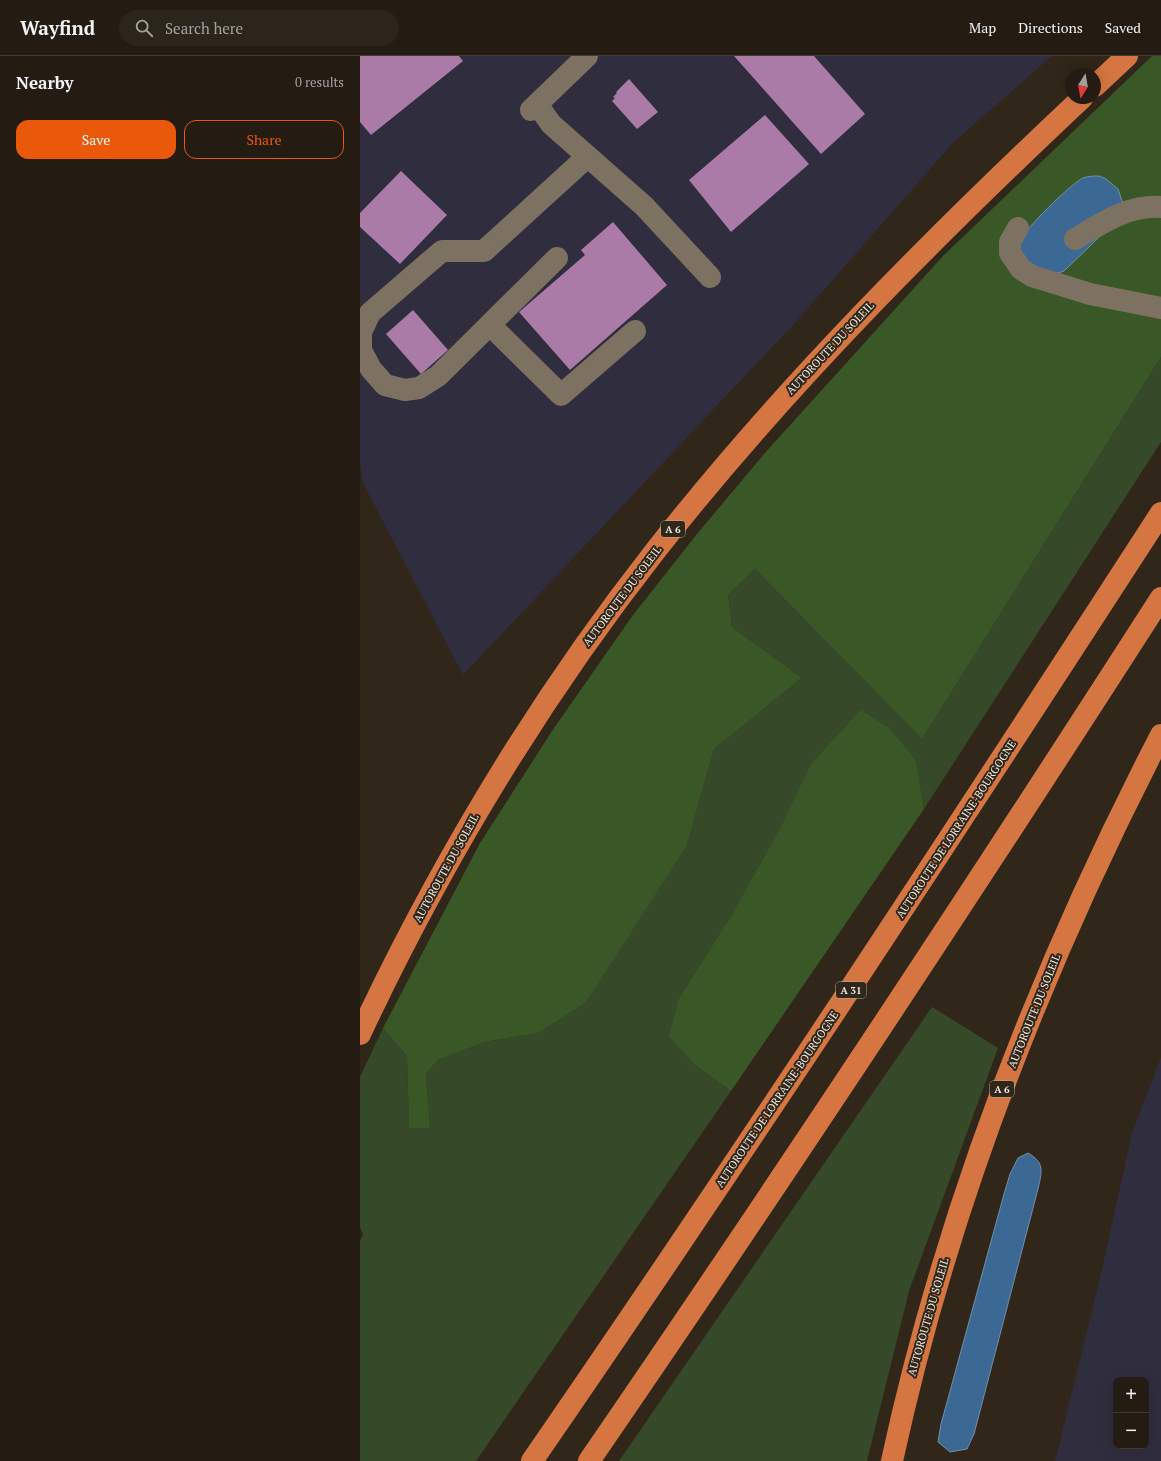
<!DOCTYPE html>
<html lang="en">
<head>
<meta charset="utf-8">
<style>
	:root { --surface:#241c13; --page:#2c251c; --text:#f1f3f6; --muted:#a3a1a0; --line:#413a33; --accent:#ea580c }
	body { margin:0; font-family:"PT Serif",serif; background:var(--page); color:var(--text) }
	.controls { position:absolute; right:12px; bottom:12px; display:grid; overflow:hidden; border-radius:8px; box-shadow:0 4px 16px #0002 }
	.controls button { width:36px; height:36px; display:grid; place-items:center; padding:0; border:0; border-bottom:1px solid var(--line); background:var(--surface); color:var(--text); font:20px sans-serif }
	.compass { position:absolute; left:705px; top:12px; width:36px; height:36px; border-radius:50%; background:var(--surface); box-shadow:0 4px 16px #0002; rotate:191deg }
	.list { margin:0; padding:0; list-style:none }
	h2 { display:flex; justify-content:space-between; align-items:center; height:52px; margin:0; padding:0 16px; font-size:17px }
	h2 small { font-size:13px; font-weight:400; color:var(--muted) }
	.actions { display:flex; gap:8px; padding:12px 16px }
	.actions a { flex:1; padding:9px 0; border:1px solid var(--accent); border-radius:12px; text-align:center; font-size:14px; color:var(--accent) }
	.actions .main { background:var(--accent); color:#fff }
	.icon { flex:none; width:22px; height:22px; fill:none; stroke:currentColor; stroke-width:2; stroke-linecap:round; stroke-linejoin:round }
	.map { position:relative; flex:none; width:801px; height:1405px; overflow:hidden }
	header { display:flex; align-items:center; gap:24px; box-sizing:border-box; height:56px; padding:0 20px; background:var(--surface); border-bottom:1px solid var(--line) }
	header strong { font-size:19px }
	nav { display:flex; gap:22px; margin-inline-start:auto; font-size:14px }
	.search { width:280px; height:36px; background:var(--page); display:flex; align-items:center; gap:10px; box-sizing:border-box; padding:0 14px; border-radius:22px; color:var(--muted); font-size:15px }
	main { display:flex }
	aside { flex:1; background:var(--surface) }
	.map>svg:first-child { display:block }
</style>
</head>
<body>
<header>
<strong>Wayfind</strong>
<div class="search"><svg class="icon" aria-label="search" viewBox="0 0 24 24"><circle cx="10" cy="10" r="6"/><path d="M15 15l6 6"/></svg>Search here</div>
<nav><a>Map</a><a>Directions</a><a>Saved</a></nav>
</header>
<main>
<aside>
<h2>Nearby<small>0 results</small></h2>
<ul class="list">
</ul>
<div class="actions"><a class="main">Save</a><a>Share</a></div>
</aside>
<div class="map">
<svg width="801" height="1405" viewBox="0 0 801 1405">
	<rect width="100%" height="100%" fill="#302619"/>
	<path fill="#302d3e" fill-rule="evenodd" d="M0 0H692L594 86 434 268 103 619 3 427 0 409Z
		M801 1001V1405H695L740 1222 772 1077ZM756 1324H786V1390H756Z"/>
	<path fill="#364a2a" d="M801 301V386L564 753 556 705 450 709 421 770 371 860 319 942 336 1010 371 1035 116 1405H0V1185L3 1179 0 1171V1021L23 972 47 1000 49 1071H70L66 1018 78 1004 125 986 178 977 327 789 354 693 442 622 372 571 368 539 395 513 562 683Z
		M572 951 638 992 549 1235 507 1405H259Z"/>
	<path fill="#3a5827" d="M792 0H801V301L562 683 395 513 368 539 372 571 442 622 354 693 327 789 226 946 178 977 125 986 78 1004 66 1018 70 1072H49L47 1000 23 972 120 787 194 672 273 559 337 478 404 398 583 200Z
		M501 654 530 673 556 705 564 753 371 1035 336 1010 309 980 319 942 371 860 421 770 450 709Z"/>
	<path fill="#3c6993" stroke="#728faa" d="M739 120 746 123 758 133 763 148 757 164 704 215 695 218 666 207C664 201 658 192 660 186 663 174 712 127 723 122 728 120 734 120 739 120Z
		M668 1097C685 1107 682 1115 678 1133L614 1378 607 1393 590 1396 578 1386 581 1368 644 1138 650 1118 658 1102Z"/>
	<path fill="#aa7ba6" d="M0 0H99L103 5 11 79 0 66Z
		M374 0H454L505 58 461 98Z
		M269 23 298 56 277 73 252 45 255 42 253 41 257 37 256 36Z
		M405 59 449 108 371 176 329 124Z
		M41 115 87 159 40 208 0 171V157Z
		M253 166 307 229 210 314 159 256 225 199 221 194Z
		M53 254 88 294 61 318 26 278Z"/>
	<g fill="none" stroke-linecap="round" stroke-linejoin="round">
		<path stroke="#7d7262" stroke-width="22" d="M177 48 191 68 284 150 350 221
			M171 54 227 0
			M658 172 650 186V197L661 213 672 220 730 238 801 252
			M715 183C742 167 768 149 801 151
			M197 202 78 320 59 332 45 334 25 329 11 313 1 294V276L10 257 82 195H124L227 101
			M130 269 201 339 275 275"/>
		<path stroke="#d57642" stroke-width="22" d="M735 30 767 0
			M0 978C81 806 179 643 296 494 424 331 571 184 722 42
			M172 1405C387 1093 595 775 801 457
			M229 1405C424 1121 614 833 801 542
			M532 1405C587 1151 682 909 801 679"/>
	</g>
	<g text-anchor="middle" stroke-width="4" stroke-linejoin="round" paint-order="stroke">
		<g fill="#302619" stroke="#b6aea5" stroke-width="1">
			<rect x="301" y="465" width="24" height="16" rx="3"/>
			<rect x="476" y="926" width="30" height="16" rx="3"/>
			<rect x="630" y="1025" width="24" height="16" rx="3"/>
		</g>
		<g font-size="10" font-weight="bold" fill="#f0e9e1">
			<text x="313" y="477">A 6</text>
			<text x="491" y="938">A 31</text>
			<text x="642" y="1037">A 6</text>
		</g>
		<g font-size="11" fill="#f0e9e1" stroke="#302619">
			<text transform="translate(470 292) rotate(-47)" y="4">AUTOROUTE DU SOLEIL</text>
			<text transform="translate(262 540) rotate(-53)" y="4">AUTOROUTE DU SOLEIL</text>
			<text transform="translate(596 773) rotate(-57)" y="4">AUTOROUTE DE LORRAINE-BOURGOGNE</text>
			<text transform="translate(86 812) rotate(-61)" y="4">AUTOROUTE DU SOLEIL</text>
			<text transform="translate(674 955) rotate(-68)" y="4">AUTOROUTE DU SOLEIL</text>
			<text transform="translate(417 1043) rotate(-56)" y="4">AUTOROUTE DE LORRAINE-BOURGOGNE</text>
			<text transform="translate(568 1261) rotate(-74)" y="4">AUTOROUTE DU SOLEIL</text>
		</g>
	</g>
</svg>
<div class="controls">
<button>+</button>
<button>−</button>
</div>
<svg class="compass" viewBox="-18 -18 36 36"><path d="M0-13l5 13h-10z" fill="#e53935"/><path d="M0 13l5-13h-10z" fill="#a3a1a0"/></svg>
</div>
</main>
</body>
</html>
